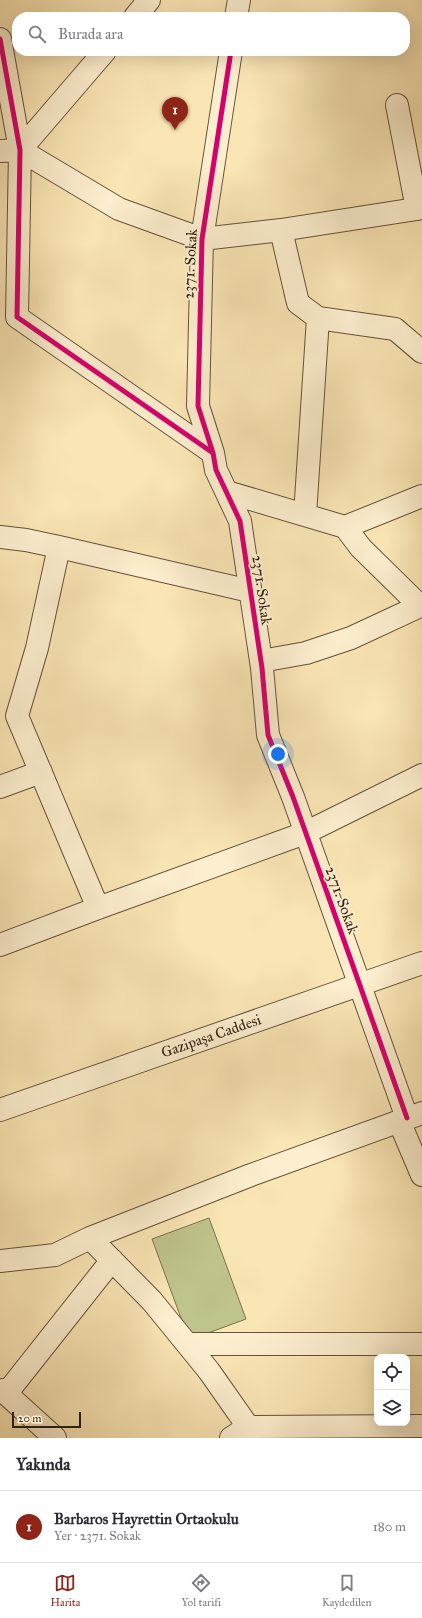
<!DOCTYPE html>
<html lang="tr">
<head>
<meta charset="utf-8">
<style>
	:root { --surface:#fff; --page:#f7f7f7; --text:#2b2b33; --muted:#7c7c81; --line:#e1e1e2; --accent:#8f2418 }
	body { margin:0; font-family:"IM FELL Great Primer",serif; background:var(--page); color:var(--text) }
	.controls { position:absolute; right:12px; bottom:12px; display:grid; overflow:hidden; border-radius:8px; box-shadow:0 4px 16px #0002 }
	.controls button { width:36px; height:36px; display:grid; place-items:center; padding:0; border:0; border-bottom:1px solid var(--line); background:var(--surface); color:var(--text); font:20px sans-serif }
	.scale { position:absolute; left:12px; bottom:10px; width:69px; box-sizing:border-box; padding-left:4px; border:2px solid #332112; border-top:0; font-size:11px; line-height:14px; white-space:nowrap; color:#332112; -webkit-text-stroke:3px #fceece; paint-order:stroke }
	.you { position:absolute; left:278px; top:754px; width:14px; height:14px; margin:-10px; border:3px solid #fff; border-radius:50%; background:#1a73e8; box-shadow:0 0 0 6px #1a73e833 }
	.badge { display:grid; place-items:center; width:26px; height:26px; border-radius:50%; background:var(--accent); color:#fff; font-size:13px; font-weight:700 }
	.pin { position:absolute; translate:-50% -33px; filter:drop-shadow(0 1px 2px #0008) }
	.pin::after { content:''; position:absolute; top:21px; width:14px; height:12px; background:inherit; clip-path:polygon(0 0,100% 0,50% 100%) }
	.list { margin:0; padding:0; list-style:none }
	h2 { display:flex; justify-content:space-between; align-items:center; height:52px; margin:0; padding:0 16px; font-size:17px }
	h2 small { font-size:13px; font-weight:400; color:var(--muted) }
	.list li { display:grid; grid-template-columns:26px 1fr auto; gap:12px; align-items:center; box-sizing:border-box; height:72px; padding:0 16px; border-top:1px solid var(--line) }
	.list b { display:block; font-size:15px; white-space:nowrap }
	.list p { margin:0; font-size:13px; white-space:nowrap; color:var(--muted) }
	.list em { font-size:13px; font-style:normal; color:var(--muted) }
	.icon { flex:none; width:22px; height:22px; fill:none; stroke:currentColor; stroke-width:2; stroke-linecap:round; stroke-linejoin:round }
	.map { position:relative; flex:none; width:422px; height:1438px; overflow:hidden }
	.search { position:absolute; background:var(--surface); box-shadow:0 4px 16px #0002; left:12px; right:12px; top:12px; height:44px; display:flex; align-items:center; gap:10px; box-sizing:border-box; padding:0 14px; border-radius:16px; color:var(--muted); font-size:15px }
	.sheet { height:124px; background:var(--surface) }
	nav { display:flex; justify-content:space-around; align-items:center; box-sizing:border-box; height:56px; border-top:1px solid var(--line); background:var(--surface); font-size:11px; color:var(--muted) }
	nav a { display:grid; justify-items:center; gap:2px }
	nav .on { color:var(--accent) }
	.map>svg:first-child { display:block }
</style>
</head>
<body>
<div class="map">
<svg width="422" height="1438" viewBox="0 0 422 1438">
	<rect width="100%" height="100%" fill="#fae5b4"/>
	<filter id="stains"><feTurbulence type="fractalNoise" baseFrequency=".005" numOctaves="4"/><feColorMatrix values="0 0 0 0 .2 0 0 0 0 .09 0 0 0 0 .02 0 0 0 .5 -.17"/></filter>
	<radialGradient id="worn" r=".72"><stop offset=".6" stop-color="#630" stop-opacity="0"/><stop offset="1" stop-color="#630" stop-opacity=".3"/></radialGradient>
	<path fill="#bfc48c" stroke="#79724f" d="M209 1218 246 1319 189 1340 152 1239Z"/>
	<g fill="none" stroke-linecap="round" stroke-linejoin="round">
		<defs>
			<path id="minor" d="M135 17 149 0
				M236 17 239 0
				M0 39 20 150 17 317 213 453
				M231 51 202 239 198 406 213 453 216 470 240 521 262 668 268 735 293 797 407 1118
				M397 105 417 209
				M20 150 105 51
				M0 151 20 150 119 209 202 239 281 230 422 208
				M281 230 298 303 318 318 395 329 422 352
				M227 492 345 527 361 548 420 606
				M305 515 318 318
				M345 527 422 496
				M0 537 26 540 59 547 250 591
				M59 547 37 648 17 716 98 908
				M261 661 306 653 351 638 422 605
				M0 787 41 772
				M0 945 98 908 305 833 422 775
				M0 1110 422 963
				M399 1121 422 1175
				M90 1238 152 1301 209 1371 256 1438
				M0 1261 55 1255 90 1238 251 1175 422 1113
				M188 1344H422
				M0 1392 2 1390 55 1438
				M6 1394 112 1260
				M231 1438 248 1427 422 1426"/>
		</defs>
		<use href="#minor" stroke="#65523a" stroke-width="24"/>
		<use href="#minor" stroke="#fceece" stroke-width="22"/>
		<defs>
			<path id="cycleway" d="M0 39 20 150 17 317 213 453
				M231 51 202 239 198 406 213 453 216 470 240 521 262 668 268 735 293 797 407 1118"/>
		</defs>
		<use href="#cycleway" stroke="#fceece" stroke-width="8"/>
		<use href="#cycleway" stroke="#d6006c" stroke-width="5"/>
	</g>
	<g text-anchor="middle" stroke-width="3.5" stroke-linejoin="round" paint-order="stroke">
		<g font-size="15" fill="#332112" stroke="#fceece">
			<text transform="translate(190 264) rotate(-87)" y="5">2371. Sokak</text>
			<text transform="translate(262 590) rotate(82)" y="5">2371. Sokak</text>
			<text transform="translate(342 900) rotate(70)" y="5">2371. Sokak</text>
			<text transform="translate(211 1036) rotate(-19)" y="5">Gazipaşa Caddesi</text>
		</g>
	</g>
	<rect width="100%" height="100%" filter="url(#stains)"/>
	<rect width="100%" height="100%" fill="url(#worn)"/>
</svg>
<div class="controls">
<button><svg class="icon" aria-label="locate" viewBox="0 0 24 24"><circle cx="12" cy="12" r="6"/><path d="M12 2v4M12 18v4M2 12h4M18 12h4"/></svg></button>
<button><svg class="icon" aria-label="layers" viewBox="0 0 24 24"><path d="M12 4l9 5-9 5-9-5zM3 14l9 5 9-5"/></svg></button>
</div>
<div class="scale">20 m</div>
<div class="you"></div>
<div class="pin badge" style="left:175px;top:130px">1</div>
<div class="search"><svg class="icon" aria-label="search" viewBox="0 0 24 24"><circle cx="10" cy="10" r="6"/><path d="M15 15l6 6"/></svg>Burada ara</div>
</div>
<section class="sheet">
<h2>Yakında<small></small></h2>
<ul class="list">
<li><span class="badge">1</span><div><b>Barbaros Hayrettin Ortaokulu</b><p>Yer · 2371. Sokak</p></div><em>180 m</em></li>
</ul>
</section>
<nav>
<a class="on"><svg class="icon" aria-label="map" viewBox="0 0 24 24"><path d="M3 6l6-2 6 2 6-2v14l-6 2-6-2-6 2zM9 4v14M15 6v14"/></svg>Harita</a>
<a><svg class="icon" aria-label="directions" viewBox="0 0 24 24"><path d="M12 3l9 9-9 9-9-9zM9 14v-3h6M13 9l2 2-2 2"/></svg>Yol tarifi</a>
<a><svg class="icon" aria-label="saved" viewBox="0 0 24 24"><path d="M7 4h10v16l-5-4-5 4z"/></svg>Kaydedilen</a>
</nav>
</body>
</html>
